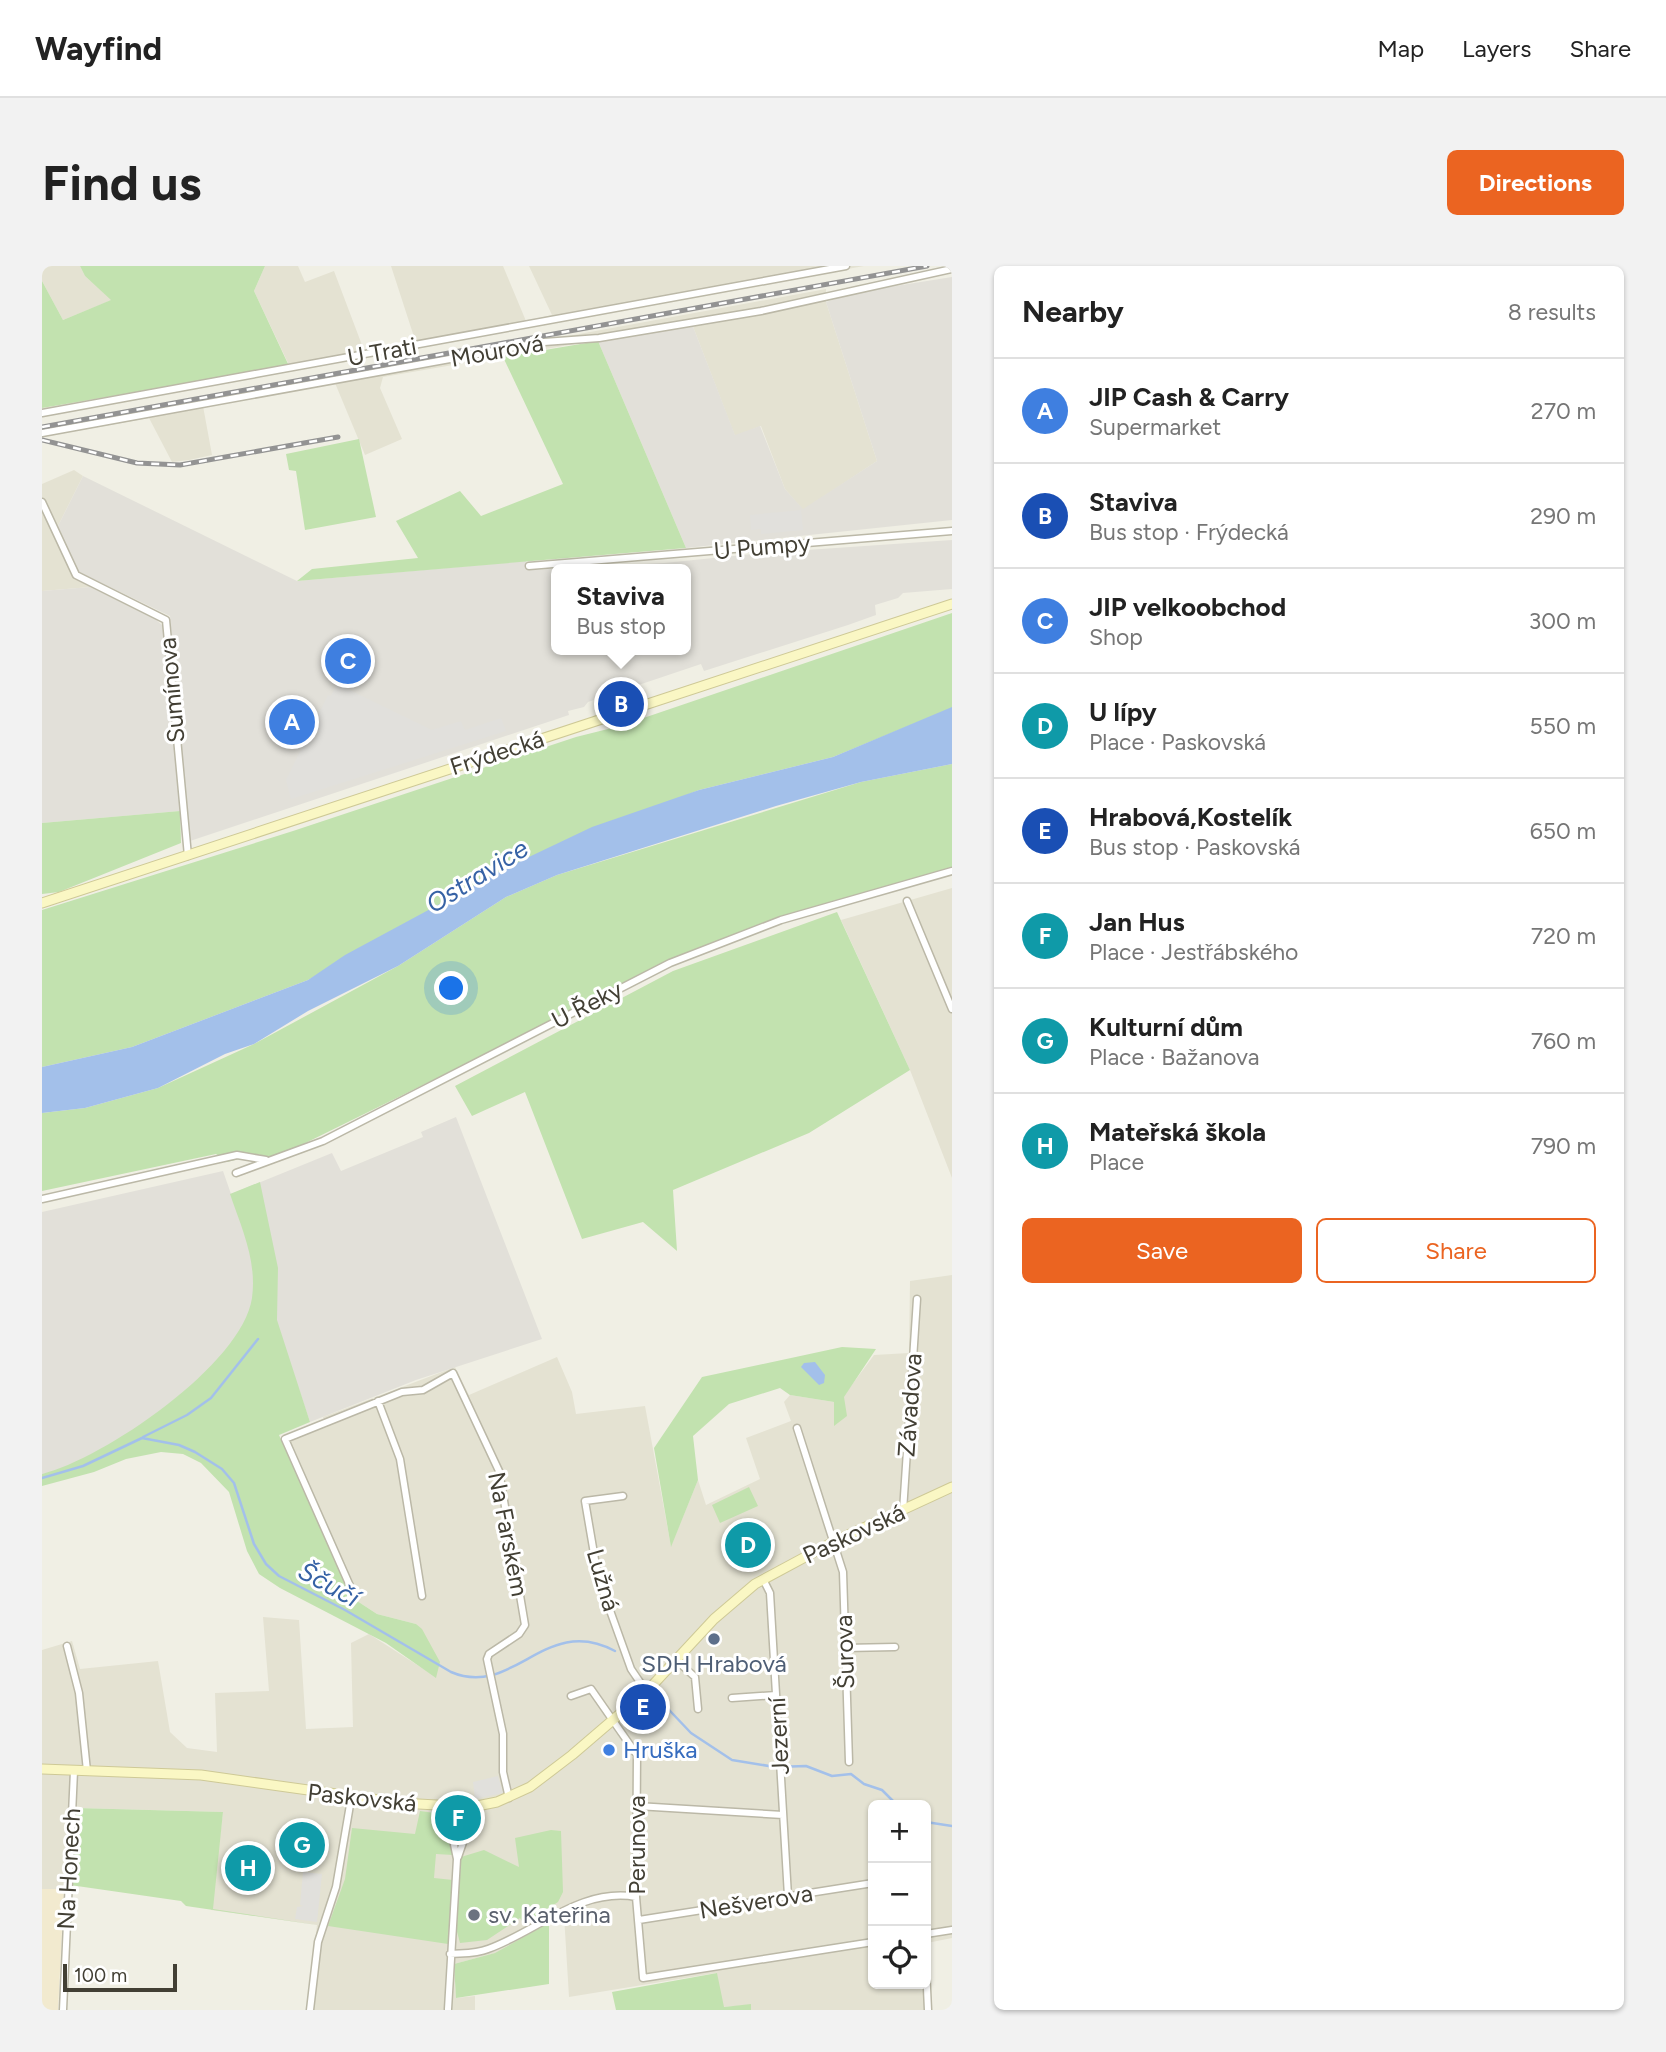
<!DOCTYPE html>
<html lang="en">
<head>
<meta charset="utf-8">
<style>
	:root { --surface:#fff; --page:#f2f2f2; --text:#222; --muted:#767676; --line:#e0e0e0; --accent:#eb6421 }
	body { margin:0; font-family:Figtree,sans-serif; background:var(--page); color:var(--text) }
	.controls { position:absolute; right:21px; bottom:21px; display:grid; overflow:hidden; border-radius:10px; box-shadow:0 2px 5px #0004 }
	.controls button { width:63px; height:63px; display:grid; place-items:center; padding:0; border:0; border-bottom:2px solid var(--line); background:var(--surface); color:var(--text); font:35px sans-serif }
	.scale { position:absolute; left:21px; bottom:18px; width:114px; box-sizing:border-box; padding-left:7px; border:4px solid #423f34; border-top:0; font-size:19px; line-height:24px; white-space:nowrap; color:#423f34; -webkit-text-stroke:5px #fff; paint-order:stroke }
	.you { position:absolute; left:410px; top:723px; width:24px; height:24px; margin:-18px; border:5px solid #fff; border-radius:50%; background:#1a73e8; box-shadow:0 0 0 10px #1a73e833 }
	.badge { display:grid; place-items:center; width:46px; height:46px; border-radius:50%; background:var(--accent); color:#fff; font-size:23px; font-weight:700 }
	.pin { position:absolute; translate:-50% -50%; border:4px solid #fff; box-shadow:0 2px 7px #0006 }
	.popup { position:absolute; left:509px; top:298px; width:140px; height:91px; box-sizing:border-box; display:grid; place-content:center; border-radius:10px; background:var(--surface); filter:drop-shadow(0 2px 5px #0005); font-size:23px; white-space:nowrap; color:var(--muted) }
	.popup b { font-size:26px; color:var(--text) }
	.popup::after { content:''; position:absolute; left:50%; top:100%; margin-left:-14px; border:14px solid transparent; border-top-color:var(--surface) }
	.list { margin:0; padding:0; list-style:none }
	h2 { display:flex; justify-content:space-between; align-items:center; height:91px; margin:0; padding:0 28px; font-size:30px }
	h2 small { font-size:23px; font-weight:400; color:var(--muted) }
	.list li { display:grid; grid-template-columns:46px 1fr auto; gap:21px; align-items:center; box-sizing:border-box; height:105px; padding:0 28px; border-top:2px solid var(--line) }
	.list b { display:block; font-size:26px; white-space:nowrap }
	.list p { margin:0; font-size:23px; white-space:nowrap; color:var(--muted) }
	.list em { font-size:23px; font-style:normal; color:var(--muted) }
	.actions { display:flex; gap:14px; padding:21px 28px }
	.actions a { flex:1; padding:16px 0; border:2px solid var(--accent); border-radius:10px; text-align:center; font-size:24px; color:var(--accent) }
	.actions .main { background:var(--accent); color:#fff }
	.icon { flex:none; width:38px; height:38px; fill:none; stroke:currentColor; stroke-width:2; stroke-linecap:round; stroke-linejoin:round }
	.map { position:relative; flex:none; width:910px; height:1744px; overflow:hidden; border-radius:10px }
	header { display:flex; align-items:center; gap:42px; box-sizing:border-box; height:98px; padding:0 35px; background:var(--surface); border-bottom:2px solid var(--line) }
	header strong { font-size:33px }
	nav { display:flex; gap:38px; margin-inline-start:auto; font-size:24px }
	.intro { display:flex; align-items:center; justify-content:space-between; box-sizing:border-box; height:168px; padding:0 42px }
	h1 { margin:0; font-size:49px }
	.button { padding:18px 32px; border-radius:10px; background:var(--accent); color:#fff; font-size:24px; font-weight:700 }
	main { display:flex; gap:42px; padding:0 42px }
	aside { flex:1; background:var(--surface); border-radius:10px; box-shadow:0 2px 5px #0004 }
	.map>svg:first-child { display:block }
</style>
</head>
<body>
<header>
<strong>Wayfind</strong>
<nav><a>Map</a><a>Layers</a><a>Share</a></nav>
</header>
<div class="intro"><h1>Find us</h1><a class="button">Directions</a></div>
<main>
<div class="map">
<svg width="910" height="1744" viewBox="0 0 910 1744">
	<rect width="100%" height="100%" fill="#f0efe4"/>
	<path fill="#e4e2d2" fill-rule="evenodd" d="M0 0H38L43 10 70 34 21 54 0 15Z
		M223 0H256L263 16 292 5 323 87 374 77 349 0H461L484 55 510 49 487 0H822L0 150V142L247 99 212 25Z
		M784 23V36L835 195 761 244 743 223 719 160 693 170 650 58 341 111 338 122 360 173 323 189 293 117 161 140 170 189 147 194 130 196 107 152 0 171V166Z
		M32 204 41 210 16 260 35 305 52 313 48 321 0 325V218Z
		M910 622V912L868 804 799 654Z
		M910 1009V1672L885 1677 888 1744H709L708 1739 681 1741 674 1707 527 1731 522 1649 454 1687 412 1698 414 1732 433 1730V1744H265L275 1659 169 1644 181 1546 35 1542 28 1623H0V1384L30 1375 38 1403 116 1395 128 1466 145 1482 175 1486 173 1427 227 1425 221 1351 257 1354 264 1463 311 1461 309 1377 327 1368 394 1411 374 1358 335 1348 312 1333 240 1177 285 1161 281 1151 413 1101 427 1129 515 1091 530 1126 534 1148 603 1140 629 1280 656 1214 664 1239 718 1213 704 1172 749 1155 742 1136 748 1129 792 1136V1159L804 1150 801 1131 832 1089 867 1087 868 1015ZM831 1539H884V1718H831Z"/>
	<path fill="#f2eacf" d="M0 1623H22L16 1744H0Z"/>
	<path fill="#e2e0d9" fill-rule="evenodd" d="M910 11V254L644 282 556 75 650 58 693 169 718 160 743 223 761 243 835 195 784 36 816 26Z
		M41 210 255 315 484 295 487 304 622 297 721 287 910 274V323L861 327 856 332 833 339 834 349 806 359 662 405 659 398 546 436 542 441 526 445 527 449 148 575 128 350 35 305 16 260ZM514 303H644V384H514Z
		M48 321 112 352 121 360 138 545 0 557V325Z
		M414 851 500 1073 374 1114 268 1156 234 1055 193 1110 49 1197 0 1208V946L181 905 189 928 290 887 299 905 381 871 379 866Z"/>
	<path fill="#c2e2af" d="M38 0H223L212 25 247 100 0 142V15L21 54 69 34 43 10Z
		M556 75 644 282 255 315 270 303 376 292 354 255 418 225 439 250 521 218 461 91Z
		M317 173 334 251 263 264 254 205 247 204 244 188Z
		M910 347V442L791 491 657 524 468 600 266 714 90 781 0 801V644L251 565 534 471 578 460Z
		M910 498V605L739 654 628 697 227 895 217 888 185 896 174 888 0 925V847L43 842 116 822 212 778 356 700 464 631 515 609 819 516Z
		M138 545 139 577 17 626 0 628V557Z
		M795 646 868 804 767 867 631 924 635 985 601 956 540 973 483 826 430 850 413 820 631 705Z
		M218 916 236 1002 235 1054 268 1156 237 1169 312 1333 335 1348 374 1358 380 1363 398 1396 394 1412 344 1377 238 1322 217 1308 205 1285 187 1226 159 1197 141 1188 119 1186 84 1193 52 1206 0 1220V1208C61 1193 200 1099 210 1032 215 995 200 963 188 928Z
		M800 1081 834 1083 802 1131 805 1150 792 1160V1136L748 1129 738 1122 687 1138 651 1170 656 1214 629 1281 612 1182 660 1111Z
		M707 1221 716 1240 678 1257 670 1239Z
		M34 1542 181 1546 171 1643 275 1659 144 1640 139 1635 28 1619Z
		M378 1545 400 1548 404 1554 411 1589 394 1588 392 1612 411 1614 406 1678 286 1660 303 1613 310 1562 373 1568Z
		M509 1564 519 1565 521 1626 516 1636 482 1658 478 1652 445 1674 418 1677 413 1658 419 1591 442 1584 477 1601 473 1572Z
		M507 1657V1718L414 1732 412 1698 453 1687Z
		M675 1707 682 1741 709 1738V1744H574L570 1726Z"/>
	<path fill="#e1e0dc" d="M759 244 761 264 719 268V263L709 264 708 249Z
		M295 418 390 464 419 455 423 464 459 452 464 465 249 533 244 514 286 429 289 430Z
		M456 1510 461 1527 433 1533 431 1516Z
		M261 1606 280 1608 275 1656 253 1653 255 1641 261 1640 258 1639Z"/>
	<path fill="#a3c0ea" d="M910 441V498L819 516 734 540 515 609 464 631 356 700 266 745 212 778 183 788 116 822 43 842 0 847V801L90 781 266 714 303 689 468 600 550 561 657 524 791 491Z
		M773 1096 783 1109 782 1117 777 1119 759 1101 762 1097Z"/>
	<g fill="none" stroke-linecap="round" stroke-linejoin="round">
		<path stroke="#a3c0ea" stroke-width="2.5" d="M101 1171 145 1149 169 1132 216 1073
			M0 1212 41 1200 100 1172 137 1179 153 1186 180 1203 192 1217 212 1278 224 1298 237 1310 303 1344 409 1406C472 1433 503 1347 573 1385
			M611 1427 649 1467 690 1494 733 1501 764 1500 790 1510 809 1508 822 1518 840 1524 855 1539
			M884 1556 910 1560"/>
		<defs>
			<path id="street" d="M0 147 804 0
				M0 167 502 76 557 72 719 45 910 3
				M0 236 34 309 124 354 146 590
				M487 300 910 265
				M865 635 910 743
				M194 907 281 875 628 697 739 654 910 605
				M0 933 195 889 224 894
				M336 1135 358 1193 380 1330
				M755 1162 801 1306 807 1496
				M581 1230 543 1235 556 1311 589 1403 604 1425
				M861 1245 875 1033
				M721 1313 728 1327 746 1630
				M312 1329 243 1173 360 1126 381 1124 411 1107 457 1205 483 1359 477 1368 447 1388 445 1393 461 1468V1506L467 1532
				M25 1380 37 1427 45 1505
				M803 1382 853 1381
				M634 1394 653 1411 656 1443
				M529 1430 549 1423 595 1489 594 1631 601 1712 831 1676
				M690 1432 734 1429
				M404 1540 415 1593 406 1743
				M595 1540 741 1549
				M416 1591 428 1556 430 1541
				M597 1654 831 1617
				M884 1668 910 1664
				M408 1688C421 1687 434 1688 446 1683 494 1666 539 1621 594 1631
				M884 1701 886 1744
				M21 1744 32 1505
				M268 1744 276 1676 294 1621 309 1533"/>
			<path id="secondary" d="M0 637 910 338
				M0 1503 159 1509 359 1537 430 1541 455 1536 488 1521 530 1489 607 1423 672 1353 713 1318 791 1276 910 1221"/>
		</defs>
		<use href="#street" stroke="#bbb8a7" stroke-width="9"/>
		<use href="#secondary" stroke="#cec996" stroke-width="11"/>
		<use href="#street" stroke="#fff" stroke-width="6"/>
		<use href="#secondary" stroke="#faf7c4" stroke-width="9"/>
		<defs>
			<path id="rail" d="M0 161 885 0
				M0 174 95 197 138 199 296 171"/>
		</defs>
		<use href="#rail" stroke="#939393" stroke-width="5"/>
		<use href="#rail" stroke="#fff" stroke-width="2.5" stroke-dasharray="8" stroke-linecap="butt"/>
	</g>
	<circle fill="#5c6f8a" stroke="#fff" stroke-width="2.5" cx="672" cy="1373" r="7"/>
	<circle fill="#3f7fe0" stroke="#fff" stroke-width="2.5" cx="567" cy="1484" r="7"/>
	<circle fill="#6b7280" stroke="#fff" stroke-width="2.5" cx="432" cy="1649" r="7"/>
	<g text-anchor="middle" stroke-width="6" stroke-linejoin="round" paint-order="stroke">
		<g font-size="24" fill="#423f34" stroke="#fff">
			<text transform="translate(455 85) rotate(-10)" y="8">Mourová</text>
			<text transform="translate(340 86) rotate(-10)" y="8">U Trati</text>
			<text transform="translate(720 281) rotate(-5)" y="8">U Pumpy</text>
			<text transform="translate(130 424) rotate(-95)" y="8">Sumínova</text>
			<text transform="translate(455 487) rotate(-18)" y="8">Frýdecká</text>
			<text transform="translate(545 739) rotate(-27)" y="8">U Řeky</text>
			<text transform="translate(868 1139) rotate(-86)" y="8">Závadova</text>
			<text transform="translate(466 1268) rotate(79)" y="8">Na Farském</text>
			<text transform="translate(812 1268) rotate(-25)" y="8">Paskovská</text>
			<text transform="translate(561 1314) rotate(74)" y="8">Lužná</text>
			<text transform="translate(803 1386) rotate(-92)" y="8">Šurova</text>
			<text transform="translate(737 1470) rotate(-93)" y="8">Jezerní</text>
			<text transform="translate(320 1532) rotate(6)" y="8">Paskovská</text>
			<text transform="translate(595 1579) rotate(-90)" y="8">Perunova</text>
			<text transform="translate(27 1603) rotate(-87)" y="8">Na Honech</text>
			<text transform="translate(714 1636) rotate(-9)" y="8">Nešverova</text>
		</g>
		<g font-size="24" fill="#4e5e75" stroke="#fff">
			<text x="672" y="1406">SDH Hrabová</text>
		</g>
		<g font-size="24" fill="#366cbe" stroke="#fff" text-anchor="start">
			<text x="581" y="1492">Hruška</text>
		</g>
		<g font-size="24" fill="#5b616d" stroke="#fff" text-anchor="start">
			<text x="446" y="1657">sv. Kateřina</text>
		</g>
		<g font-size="26" font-style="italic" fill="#3662a5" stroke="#fff">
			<text transform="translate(435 610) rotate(-32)" y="9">Ostravice</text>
			<text transform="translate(287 1318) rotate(29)" y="9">Ščučí</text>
		</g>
	</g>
</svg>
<div class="controls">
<button>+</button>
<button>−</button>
<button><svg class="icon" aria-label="locate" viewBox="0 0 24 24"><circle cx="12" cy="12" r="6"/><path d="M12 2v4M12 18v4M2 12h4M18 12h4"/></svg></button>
</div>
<div class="scale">100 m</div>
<div class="you"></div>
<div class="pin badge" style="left:250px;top:456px;background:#3f7fe0">A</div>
<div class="pin badge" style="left:579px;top:438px;background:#1a4fb4">B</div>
<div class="popup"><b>Staviva</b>Bus stop</div>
<div class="pin badge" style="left:306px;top:395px;background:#3f7fe0">C</div>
<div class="pin badge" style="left:706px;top:1279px;background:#0f9aa8">D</div>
<div class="pin badge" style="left:601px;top:1441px;background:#1a4fb4">E</div>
<div class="pin badge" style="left:416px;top:1552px;background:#0f9aa8">F</div>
<div class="pin badge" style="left:260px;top:1579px;background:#0f9aa8">G</div>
<div class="pin badge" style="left:206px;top:1602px;background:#0f9aa8">H</div>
</div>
<aside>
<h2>Nearby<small>8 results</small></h2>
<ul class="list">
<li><span class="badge" style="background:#3f7fe0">A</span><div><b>JIP Cash &amp; Carry</b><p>Supermarket</p></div><em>270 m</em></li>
<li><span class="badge" style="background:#1a4fb4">B</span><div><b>Staviva</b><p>Bus stop · Frýdecká</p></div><em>290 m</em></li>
<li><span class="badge" style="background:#3f7fe0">C</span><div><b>JIP velkoobchod</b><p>Shop</p></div><em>300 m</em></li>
<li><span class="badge" style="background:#0f9aa8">D</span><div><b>U lípy</b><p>Place · Paskovská</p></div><em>550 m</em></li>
<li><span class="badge" style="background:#1a4fb4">E</span><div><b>Hrabová,Kostelík</b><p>Bus stop · Paskovská</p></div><em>650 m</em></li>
<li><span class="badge" style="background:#0f9aa8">F</span><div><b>Jan Hus</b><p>Place · Jestřábského</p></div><em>720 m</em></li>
<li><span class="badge" style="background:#0f9aa8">G</span><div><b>Kulturní dům</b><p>Place · Bažanova</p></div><em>760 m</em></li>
<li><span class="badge" style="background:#0f9aa8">H</span><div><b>Mateřská škola</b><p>Place</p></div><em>790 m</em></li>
</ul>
<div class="actions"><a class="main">Save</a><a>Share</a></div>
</aside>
</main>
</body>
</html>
